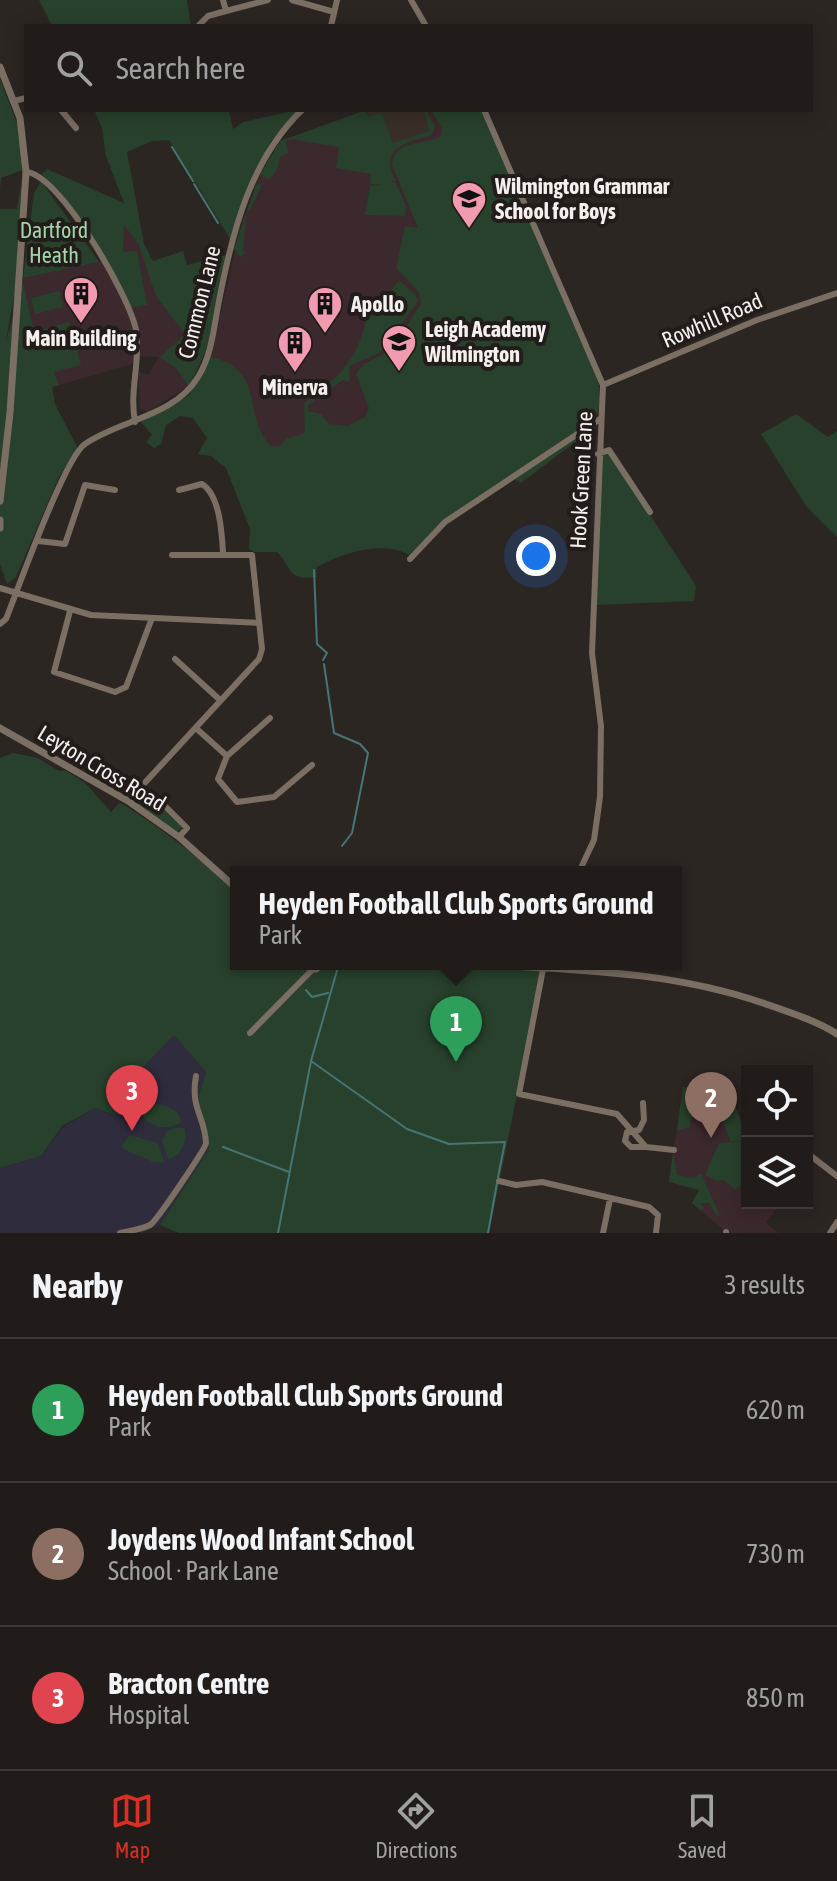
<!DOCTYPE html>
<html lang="en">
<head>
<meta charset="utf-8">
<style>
	:root { --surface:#211c1a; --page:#2d2927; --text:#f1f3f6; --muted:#a2a1a2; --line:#3e3a39; --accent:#d93025 }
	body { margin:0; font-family:"Asap Condensed",sans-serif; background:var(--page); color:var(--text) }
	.controls { position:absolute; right:24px; bottom:24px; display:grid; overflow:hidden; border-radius:0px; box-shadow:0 4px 20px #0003 }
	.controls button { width:72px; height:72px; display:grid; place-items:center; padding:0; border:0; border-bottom:2px solid var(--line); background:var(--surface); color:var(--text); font:40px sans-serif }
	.you { position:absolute; left:536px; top:556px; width:28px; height:28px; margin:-20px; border:6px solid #fff; border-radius:50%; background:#1a73e8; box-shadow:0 0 0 12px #1a73e833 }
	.badge { display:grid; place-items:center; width:52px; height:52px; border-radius:50%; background:var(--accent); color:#fff; font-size:26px; font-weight:700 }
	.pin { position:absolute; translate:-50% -66px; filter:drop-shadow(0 2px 4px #0008) }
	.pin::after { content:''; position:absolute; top:42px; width:28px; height:24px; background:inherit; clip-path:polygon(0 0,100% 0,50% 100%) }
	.popup { position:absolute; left:230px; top:866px; width:452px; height:104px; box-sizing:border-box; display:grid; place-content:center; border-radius:0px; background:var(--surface); filter:drop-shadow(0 2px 6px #0005); font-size:26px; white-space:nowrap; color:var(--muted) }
	.popup b { font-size:30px; color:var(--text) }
	.popup::after { content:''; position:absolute; left:50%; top:100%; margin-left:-16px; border:16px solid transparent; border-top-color:var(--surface) }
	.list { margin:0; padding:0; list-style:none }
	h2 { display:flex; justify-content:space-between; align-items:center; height:104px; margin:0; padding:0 32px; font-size:34px }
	h2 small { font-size:26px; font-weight:400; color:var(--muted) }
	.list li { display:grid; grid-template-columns:52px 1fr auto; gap:24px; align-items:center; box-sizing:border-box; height:144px; padding:0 32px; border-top:2px solid var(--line) }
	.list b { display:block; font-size:30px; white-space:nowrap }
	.list p { margin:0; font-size:26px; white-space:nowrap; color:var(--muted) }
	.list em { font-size:26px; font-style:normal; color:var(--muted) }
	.icon { flex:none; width:44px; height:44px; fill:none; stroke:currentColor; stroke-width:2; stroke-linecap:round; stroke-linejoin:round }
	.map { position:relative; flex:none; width:837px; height:1233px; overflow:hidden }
	.search { position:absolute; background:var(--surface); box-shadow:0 4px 20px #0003; left:24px; right:24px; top:24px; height:88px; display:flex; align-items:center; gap:20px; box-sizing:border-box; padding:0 28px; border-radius:0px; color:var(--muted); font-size:30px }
	.sheet { height:536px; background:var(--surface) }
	nav { display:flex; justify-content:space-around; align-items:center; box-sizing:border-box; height:112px; border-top:2px solid var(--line); background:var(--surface); font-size:22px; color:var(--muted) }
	nav a { display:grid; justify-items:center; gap:4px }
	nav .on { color:var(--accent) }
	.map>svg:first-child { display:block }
</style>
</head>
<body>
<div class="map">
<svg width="837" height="1233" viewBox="0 0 837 1233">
	<rect width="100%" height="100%" fill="#2c2623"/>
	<path fill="#3a2f28" d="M367 110H423L429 131 393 143 382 114 369 118Z"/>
	<path fill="#3c292e" d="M423 110H481L368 537 198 385 211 355 241 225 261 173 280 141 321 127 393 143 429 131Z
		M127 212 146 264 183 251 187 265 227 255 189 386 147 412 140 408 138 372 148 375 159 357 141 356 139 362 52 387 34 331 23 282V278L110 259Z
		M683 1087 722 1090 735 1106 747 1133V1203H781L766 1222 778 1233H727L692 1203 699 1190 669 1182Z"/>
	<path fill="#2f2c3d" d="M174 1034 206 1072 198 1098 209 1149 160 1225 142 1233H0V1168L41 1156 63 1127 95 1108 115 1115 135 1074Z"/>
	<path fill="#28412c" d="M39 0H187L191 26H52Z
		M0 79 19 129 23 170 1 178 0 189Z
		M94 110H229L233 129 243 122 298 110 270 142 232 242 169 140 152 141 127 152 144 244 153 261 183 251 187 265 227 255 208 346 189 386 176 368 160 357 185 334 156 296 138 243 124 225 123 252 137 251 147 305 133 307V312L59 191 42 174 47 169 124 203 106 156 102 128Z
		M366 110 369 117 382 113 393 143 429 131 423 110H426L435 127 431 136C405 141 378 150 396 181L390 182 396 183 406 206 405 216 365 215 370 186 381 184H370L371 174 336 168 339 147 290 139 286 141 288 153 280 157 277 170 270 179 263 178 261 173 280 141Z
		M431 110H482L598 377 600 401 595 427 521 483 511 477 437 528 409 555C383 540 341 553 316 568L317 577C286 581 293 568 277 552H255L249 549 250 529 226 468 211 456 198 454 207 438 193 418 180 416 166 425 161 444 154 448 146 442 152 435 141 422 189 395 210 357C266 369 241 411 270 446H280L286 439 305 433 304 403C346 372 358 359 369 308L382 304 399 280 415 294 418 301 381 352 350 366 349 382 343 380 308 405V411L321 414 329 424 348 426 365 417 369 408 356 374 364 364 391 350 421 304 419 292 396 268 405 226 418 228 392 165C395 138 425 146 441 136L442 128Z
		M41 181 99 262 23 278 34 193Z
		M21 183 16 284 6 341 23 282 34 331 43 333 42 329 69 322 81 365 54 372 59 385 52 387 55 404 77 447 58 479 16 577 7 584 0 564V209H17Z
		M263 183 250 210H247L243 251 247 252 240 257 234 249 256 185Z
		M59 291 63 307 35 314 31 298Z
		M796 414 828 437 837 431V537L806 506 761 434Z
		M598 442 611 455 696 586 694 601 593 605Z
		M13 753 38 758 59 771 65 770 85 783 111 812 119 803 126 806C165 832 203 859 236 892V964L543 966 489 1233H179L160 1225 209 1149 198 1098 206 1072 174 1035 136 1074 115 1115 95 1108 62 1126 41 1156 0 1168V758Z
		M140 794 168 812 183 827 177 832 135 802Z
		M683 1087 722 1090 735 1106 747 1140 731 1142 723 1122 725 1098 695 1094 690 1127 677 1130Z
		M149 1104C163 1104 180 1107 181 1123 165 1131 147 1128 139 1110Z
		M178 1127 185 1129C187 1142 182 1156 168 1159L162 1141 167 1131Z
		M129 1135 158 1143 164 1162H153L125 1150 122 1147Z
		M747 1141V1178L735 1190 724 1180 717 1181 705 1175 719 1143Z
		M673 1152 677 1175 694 1178 701 1173 719 1214 717 1216 709 1203H700L704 1208 701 1211 692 1203 699 1190 669 1182Z"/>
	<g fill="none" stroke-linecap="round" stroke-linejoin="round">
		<path stroke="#467576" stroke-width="2" d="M172 147 193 181
			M194 184 218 223
			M314 570 317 644 327 653 323 660
			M324 664 334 733 360 744 368 753 352 833 342 846
			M338 967 311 1061 407 1129 449 1144 505 1142 498 1177
			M306 990 312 997 328 993
			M223 1147 289 1172
			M278 1233 311 1061
			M488 1233 497 1183"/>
		<path stroke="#7b6e63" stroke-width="6" d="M223 0 226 11 268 0
			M292 0 334 12
			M411 0 426 26
			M198 26 208 16 226 11
			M331 26 337 0
			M14 101 26 98
			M61 110 76 128
			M484 110 603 385 592 653 601 726 600 797 594 840 579 872
			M26 172C59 173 130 297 136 330 141 360 129 390 135 422
			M603 385 757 320 837 293
			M598 454 609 450 650 512
			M179 490 202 484C220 495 222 534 223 553
			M38 541 65 544 85 485 115 490
			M410 559 445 522 600 419
			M0 588 91 615 259 623
			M70 611 54 672 115 692 126 687 152 618
			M0 624 6 619C18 589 65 457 85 444 120 420 175 416 198 377 212 355 214 326 219 301 232 233 250 160 302 110
			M175 659 220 700
			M270 718 227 756 218 779 237 802 274 797 312 765
			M198 730 227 756
			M140 789 165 806 187 828 179 837
			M128 801 259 659 262 649 252 555H172
			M544 964 519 1094 617 1114 646 1147 674 1150
			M250 1033 314 968
			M643 1103 644 1120 639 1130 627 1132 625 1141 631 1147H646
			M807 1153 837 1176
			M499 1181 516 1185 542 1182 649 1207 658 1215 656 1233
			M120 1233C130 1231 142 1229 150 1225 156 1222 206 1148 206 1143 205 1116 190 1109 196 1076
			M603 1233 610 1199
			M726 1233V1232
			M830 1233 837 1222"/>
		<path stroke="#7b6e63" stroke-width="7" d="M0 67 20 118 26 172 10 413 0 501
			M0 520V528
			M0 728 128 801 179 837 236 888
			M310 964 316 969 322 964
			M479 964C577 970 669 971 763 1003 788 1012 815 1020 837 1034"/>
	</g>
	<defs>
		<symbol id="school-pin" viewBox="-11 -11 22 30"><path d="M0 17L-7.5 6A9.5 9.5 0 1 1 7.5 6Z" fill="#f29aaf" stroke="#221d1a"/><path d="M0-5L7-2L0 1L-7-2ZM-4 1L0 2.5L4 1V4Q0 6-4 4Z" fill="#111"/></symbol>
		<symbol id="building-pin" viewBox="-11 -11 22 30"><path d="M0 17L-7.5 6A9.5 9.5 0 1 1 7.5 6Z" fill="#f29aaf" stroke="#221d1a"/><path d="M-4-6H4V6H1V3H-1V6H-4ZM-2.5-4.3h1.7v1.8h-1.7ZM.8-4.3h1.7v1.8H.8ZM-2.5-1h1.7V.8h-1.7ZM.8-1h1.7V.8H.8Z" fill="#111"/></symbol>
	</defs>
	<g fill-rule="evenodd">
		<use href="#school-pin" x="449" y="179" width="40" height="54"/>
		<use href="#building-pin" x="61" y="274" width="40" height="54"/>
		<use href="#building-pin" x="305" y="284" width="40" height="54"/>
		<use href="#school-pin" x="379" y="322" width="40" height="54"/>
		<use href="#building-pin" x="275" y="323" width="40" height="54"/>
	</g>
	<g text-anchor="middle" stroke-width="8" stroke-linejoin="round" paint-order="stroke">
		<g font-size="22" font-weight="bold" fill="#f4f0ee" stroke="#221d1a" text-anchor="start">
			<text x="495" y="194">Wilmington Grammar<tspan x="495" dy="25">School for Boys</tspan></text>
			<text x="351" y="312">Apollo</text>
			<text x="425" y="337">Leigh Academy<tspan x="425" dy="25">Wilmington</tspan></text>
			<text x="81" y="346" text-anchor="middle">Main Building</text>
			<text x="295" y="395" text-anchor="middle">Minerva</text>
		</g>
		<g font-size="22" fill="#a1d4a8" stroke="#221d1a">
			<text x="54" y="238">Dartford<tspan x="54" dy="25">Heath</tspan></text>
		</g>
		<g font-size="22" fill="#f4f0ee" stroke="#221d1a">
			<text transform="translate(199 302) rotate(-76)" y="8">Common Lane</text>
			<text transform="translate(712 320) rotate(-23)" y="8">Rowhill Road</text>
			<text transform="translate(581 480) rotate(-87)" y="8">Hook Green Lane</text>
			<text transform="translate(102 768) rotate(31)" y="8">Leyton Cross Road</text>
		</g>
	</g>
</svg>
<div class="controls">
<button><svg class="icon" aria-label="locate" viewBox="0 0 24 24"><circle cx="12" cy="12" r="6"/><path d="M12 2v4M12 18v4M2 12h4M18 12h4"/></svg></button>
<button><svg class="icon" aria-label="layers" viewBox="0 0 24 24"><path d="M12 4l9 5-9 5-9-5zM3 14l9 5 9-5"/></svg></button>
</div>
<div class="you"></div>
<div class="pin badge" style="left:456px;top:1062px;background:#2e9e5b">1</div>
<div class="popup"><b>Heyden Football Club Sports Ground</b>Park</div>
<div class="pin badge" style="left:711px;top:1138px;background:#8d6e63">2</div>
<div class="pin badge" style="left:132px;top:1131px;background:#e0444e">3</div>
<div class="search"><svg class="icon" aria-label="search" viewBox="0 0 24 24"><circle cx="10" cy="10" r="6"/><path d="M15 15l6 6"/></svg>Search here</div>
</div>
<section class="sheet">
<h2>Nearby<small>3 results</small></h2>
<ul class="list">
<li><span class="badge" style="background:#2e9e5b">1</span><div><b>Heyden Football Club Sports Ground</b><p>Park</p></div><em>620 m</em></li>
<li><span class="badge" style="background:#8d6e63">2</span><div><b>Joydens Wood Infant School</b><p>School · Park Lane</p></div><em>730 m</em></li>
<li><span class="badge" style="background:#e0444e">3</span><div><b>Bracton Centre</b><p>Hospital</p></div><em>850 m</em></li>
</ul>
</section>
<nav>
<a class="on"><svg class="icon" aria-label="map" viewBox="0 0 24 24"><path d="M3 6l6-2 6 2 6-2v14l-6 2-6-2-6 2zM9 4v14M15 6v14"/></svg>Map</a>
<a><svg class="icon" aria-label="directions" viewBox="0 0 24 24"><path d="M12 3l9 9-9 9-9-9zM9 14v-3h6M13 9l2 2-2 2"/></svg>Directions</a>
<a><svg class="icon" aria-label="saved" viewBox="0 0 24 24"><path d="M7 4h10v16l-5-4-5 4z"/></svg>Saved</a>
</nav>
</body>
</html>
